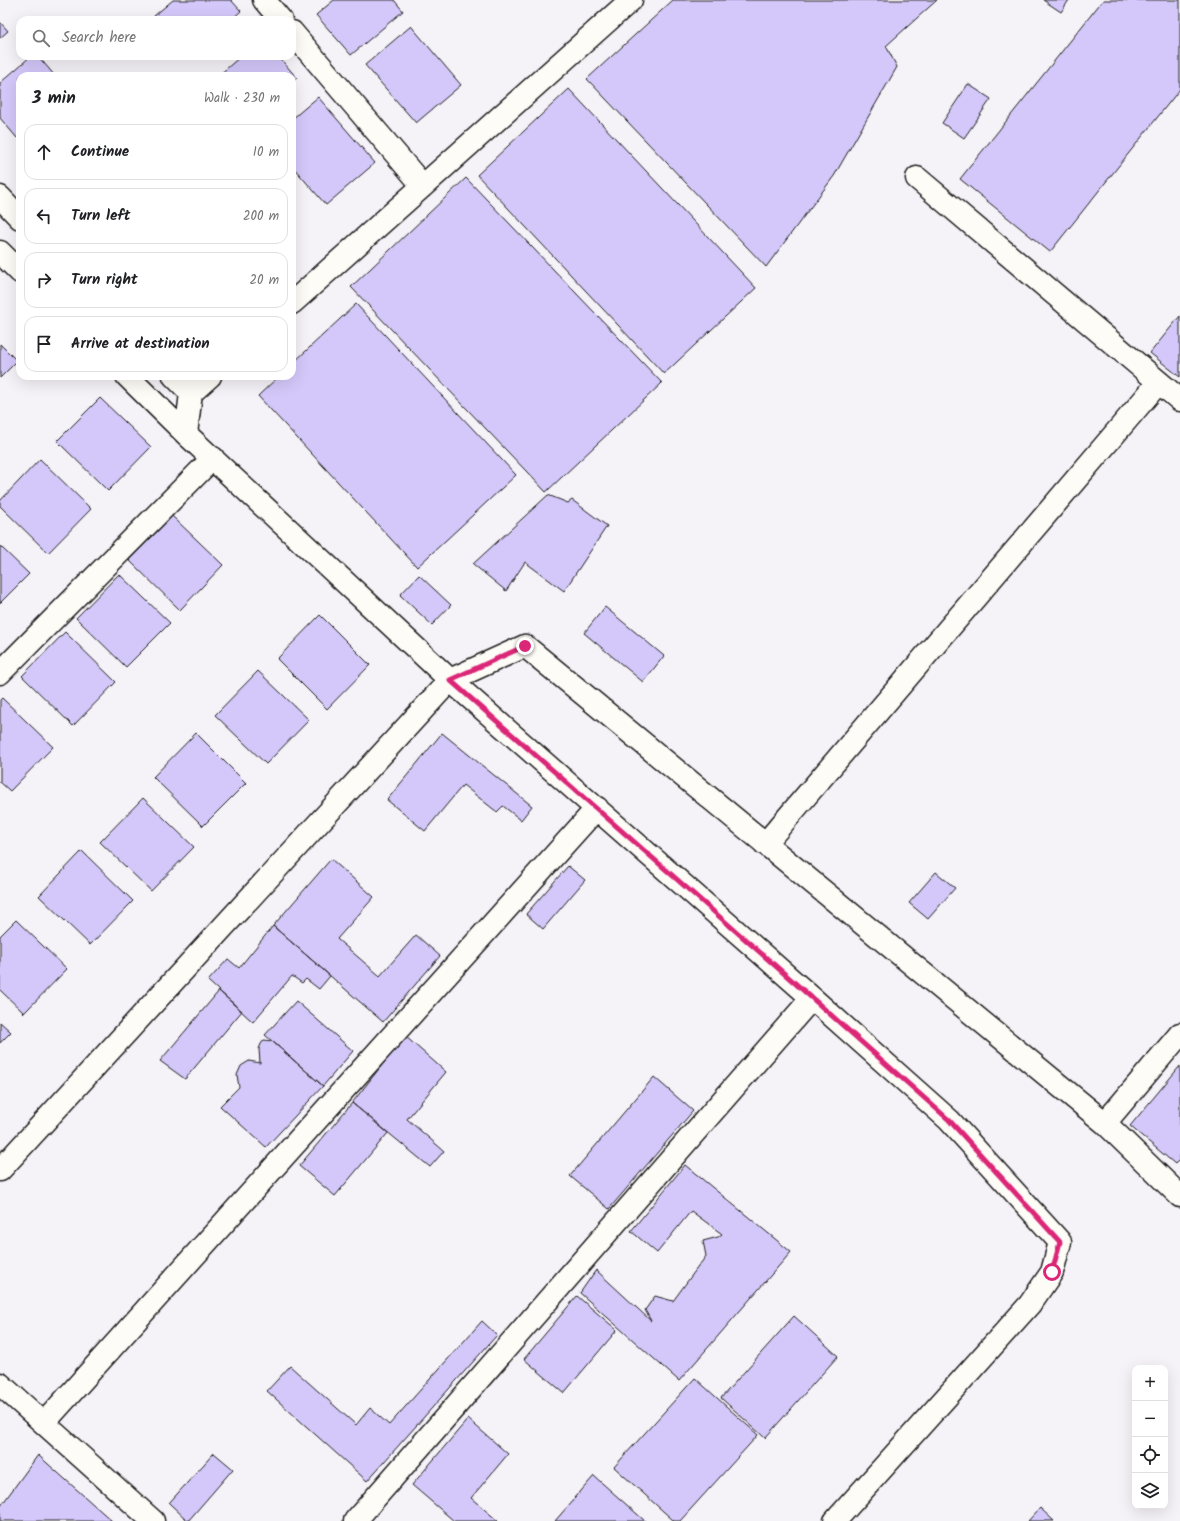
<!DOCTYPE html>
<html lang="en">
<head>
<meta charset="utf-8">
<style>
	:root { --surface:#fff; --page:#f2f2f2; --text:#202124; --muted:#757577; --line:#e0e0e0 }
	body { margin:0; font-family:Kalam,sans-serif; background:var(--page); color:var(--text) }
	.controls { position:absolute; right:12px; bottom:12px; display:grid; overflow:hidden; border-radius:8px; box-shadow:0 4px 16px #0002 }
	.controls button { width:36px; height:36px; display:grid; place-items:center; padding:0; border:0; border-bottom:1px solid var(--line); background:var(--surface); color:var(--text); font:20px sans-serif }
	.stop { position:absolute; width:12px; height:12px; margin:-9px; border:3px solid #db2777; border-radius:50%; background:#fff }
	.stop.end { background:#db2777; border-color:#fff; box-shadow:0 1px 4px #0008 }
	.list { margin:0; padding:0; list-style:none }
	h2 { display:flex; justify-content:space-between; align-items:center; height:52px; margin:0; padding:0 16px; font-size:17px }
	h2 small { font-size:13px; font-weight:400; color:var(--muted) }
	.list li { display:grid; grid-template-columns:26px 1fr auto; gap:12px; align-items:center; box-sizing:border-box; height:56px; margin:0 8px 8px; padding:0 8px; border:1px solid var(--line); border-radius:12px }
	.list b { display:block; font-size:15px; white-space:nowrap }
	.list em { font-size:13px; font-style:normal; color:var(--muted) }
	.icon { flex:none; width:22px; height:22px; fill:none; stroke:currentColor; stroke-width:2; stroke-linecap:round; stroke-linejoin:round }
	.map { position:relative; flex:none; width:1180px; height:1521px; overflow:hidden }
	.search { position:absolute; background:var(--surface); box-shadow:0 4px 16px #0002; left:16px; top:16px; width:280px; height:44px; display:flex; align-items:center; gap:10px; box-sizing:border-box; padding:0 14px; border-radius:12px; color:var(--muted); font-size:15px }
	.panel { position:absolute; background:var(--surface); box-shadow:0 4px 16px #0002; left:16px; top:72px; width:280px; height:308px; border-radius:12px }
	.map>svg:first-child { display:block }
</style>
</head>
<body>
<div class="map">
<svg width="1180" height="1521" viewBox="0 0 1180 1521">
	<rect width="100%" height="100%" fill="#f5f2f8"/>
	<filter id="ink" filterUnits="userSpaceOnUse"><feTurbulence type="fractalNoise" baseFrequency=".025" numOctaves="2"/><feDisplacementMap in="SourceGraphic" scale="8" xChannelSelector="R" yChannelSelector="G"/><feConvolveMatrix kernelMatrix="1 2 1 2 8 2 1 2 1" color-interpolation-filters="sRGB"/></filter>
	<g filter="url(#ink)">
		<path fill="#d4c8fa" stroke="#1c1c1c" d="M173 0H231L241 11 231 20H158L154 16Z
			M334 0H394L403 11 351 55 316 15Z
			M673 0H937L886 46 897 67 834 176 766 267 587 79Z
			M1043 0H1069L1061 12Z
			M1103 0H1180V89L1050 252 960 179Z
			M0 22 8 31 0 38Z
			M411 26 461 85 416 123 365 65Z
			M31 56H38L55 76H20V135L17 138 0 118V83Z
			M241 56H278L297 78 292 82V76H218Z
			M968 84 991 99 964 138 942 123Z
			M569 89 756 288 664 374 477 175Z
			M318 97 375 163 326 205 292 166V119Z
			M466 178 662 383 546 492 351 287Z
			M356 304 516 475 417 567 258 396 279 376H292V364Z
			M1180 316V377L1150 353Z
			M0 344 17 361 0 378Z
			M100 398 151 447 108 491 57 441Z
			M40 459 91 509 48 553 0 506V501Z
			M548 495 568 503 572 500 607 526 564 591 525 562 506 591 473 564Z
			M172 516 223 565 180 610 129 560Z
			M0 546 29 574 0 603Z
			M119 574 170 623 126 667 76 618Z
			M419 575 451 605 432 625 400 595Z
			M605 607 664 656 643 682 584 633Z
			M320 615 370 665 327 709 277 659Z
			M65 632 116 682 73 726 22 676Z
			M258 671 309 720 266 764 215 715Z
			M2 698 53 747 10 791 0 782V700Z
			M196 733 246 783 203 826 153 777Z
			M442 733 532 806 521 820 503 806 497 812 463 785 425 831 387 800Z
			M143 798 194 847 151 891 100 842Z
			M82 851 133 901 90 945 39 896Z
			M331 859 374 897 337 939 380 976 416 935 440 956 383 1022 273 926Z
			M568 866 585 880 543 929 526 914Z
			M936 872 955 888 928 919 909 903Z
			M16 920 67 969 24 1013 0 990V936Z
			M273 926 330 976 319 989 306 979 302 983 292 976 253 1022 208 981 228 959 239 968Z
			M219 991 242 1011 185 1079 160 1061Z
			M296 1001 353 1051 323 1086 265 1035Z
			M0 1022 11 1032 0 1043Z
			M405 1036 446 1072 407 1119 444 1151 430 1167 352 1103Z
			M264 1040 272 1041 323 1086 266 1147 220 1106 239 1087 237 1075 241 1066 249 1061 260 1063 259 1049 261 1044Z
			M1180 1066V1159L1175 1164 1130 1126Z
			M654 1077 693 1111 609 1209 570 1176Z
			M352 1103 388 1133 335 1196 299 1166Z
			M685 1165 791 1252 679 1381 580 1293 596 1270 651 1321 645 1310 655 1296 673 1301 706 1256 703 1241 718 1237 722 1234 691 1211 657 1253 631 1231Z
			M577 1296 617 1330 564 1393 524 1359Z
			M794 1316 838 1356 765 1438 721 1398Z
			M482 1321 497 1335 367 1481 267 1391 290 1366 356 1425 370 1408 389 1425Z
			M695 1378 758 1435 680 1521H674L614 1467Z
			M468 1419 508 1454 471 1498 498 1521H454L412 1485Z
			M214 1453 233 1469 188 1521 169 1503Z
			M38 1455 112 1521H0V1507Z
			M594 1476 645 1521H555Z
			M1040 1508 1054 1521H1028Z"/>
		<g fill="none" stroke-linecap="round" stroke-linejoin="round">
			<defs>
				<path id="street" d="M264 0 281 20
					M292 32 423 186
					M917 178 1180 400
					M0 197 20 218
					M0 252 20 272
					M292 303 631 0
					M127 376 186 434
					M174 376 191 393 186 434 450 680 812 998 949 1120 1060 1242 1052 1272 1030 1304 835 1521
					M191 393 210 376
					M0 673 213 458
					M765 844 1159 382
					M1105 1123 1180 1034
					M0 1170 450 680 525 646 1105 1123 1180 1196
					M0 1384 153 1521
					M44 1423 597 808
					M355 1521 812 998"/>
			</defs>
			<use href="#street" stroke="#1c1c1c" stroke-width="25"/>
			<use href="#street" stroke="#fdfcf7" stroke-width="22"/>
		</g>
	</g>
	<g fill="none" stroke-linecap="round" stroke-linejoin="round" filter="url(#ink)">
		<path stroke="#db2777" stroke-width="5" d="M525 646 450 680 812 998 949 1120 1060 1242 1052 1272"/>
	</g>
</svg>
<div class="controls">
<button>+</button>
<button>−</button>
<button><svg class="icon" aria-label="locate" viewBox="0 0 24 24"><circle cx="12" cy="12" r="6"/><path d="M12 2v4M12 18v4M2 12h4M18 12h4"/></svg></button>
<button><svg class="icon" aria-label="layers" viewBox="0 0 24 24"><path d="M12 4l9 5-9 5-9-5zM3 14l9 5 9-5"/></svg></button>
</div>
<div class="stop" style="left:1052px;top:1272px"></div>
<div class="stop end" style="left:525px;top:646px"></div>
<div class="search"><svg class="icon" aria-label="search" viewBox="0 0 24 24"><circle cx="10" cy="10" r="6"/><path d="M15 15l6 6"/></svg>Search here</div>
<section class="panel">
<h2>3 min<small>Walk · 230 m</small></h2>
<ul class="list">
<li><svg class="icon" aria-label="ahead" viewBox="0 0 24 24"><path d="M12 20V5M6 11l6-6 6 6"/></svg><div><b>Continue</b></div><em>10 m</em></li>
<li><svg class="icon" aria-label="left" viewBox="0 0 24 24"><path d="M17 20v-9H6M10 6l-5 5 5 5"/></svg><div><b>Turn left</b></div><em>200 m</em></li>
<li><svg class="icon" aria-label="right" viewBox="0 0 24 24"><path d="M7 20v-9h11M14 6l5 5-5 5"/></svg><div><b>Turn right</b></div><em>20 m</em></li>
<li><svg class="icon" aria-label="arrive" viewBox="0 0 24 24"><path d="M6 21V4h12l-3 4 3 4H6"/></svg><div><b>Arrive at destination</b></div></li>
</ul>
</section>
</div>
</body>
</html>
